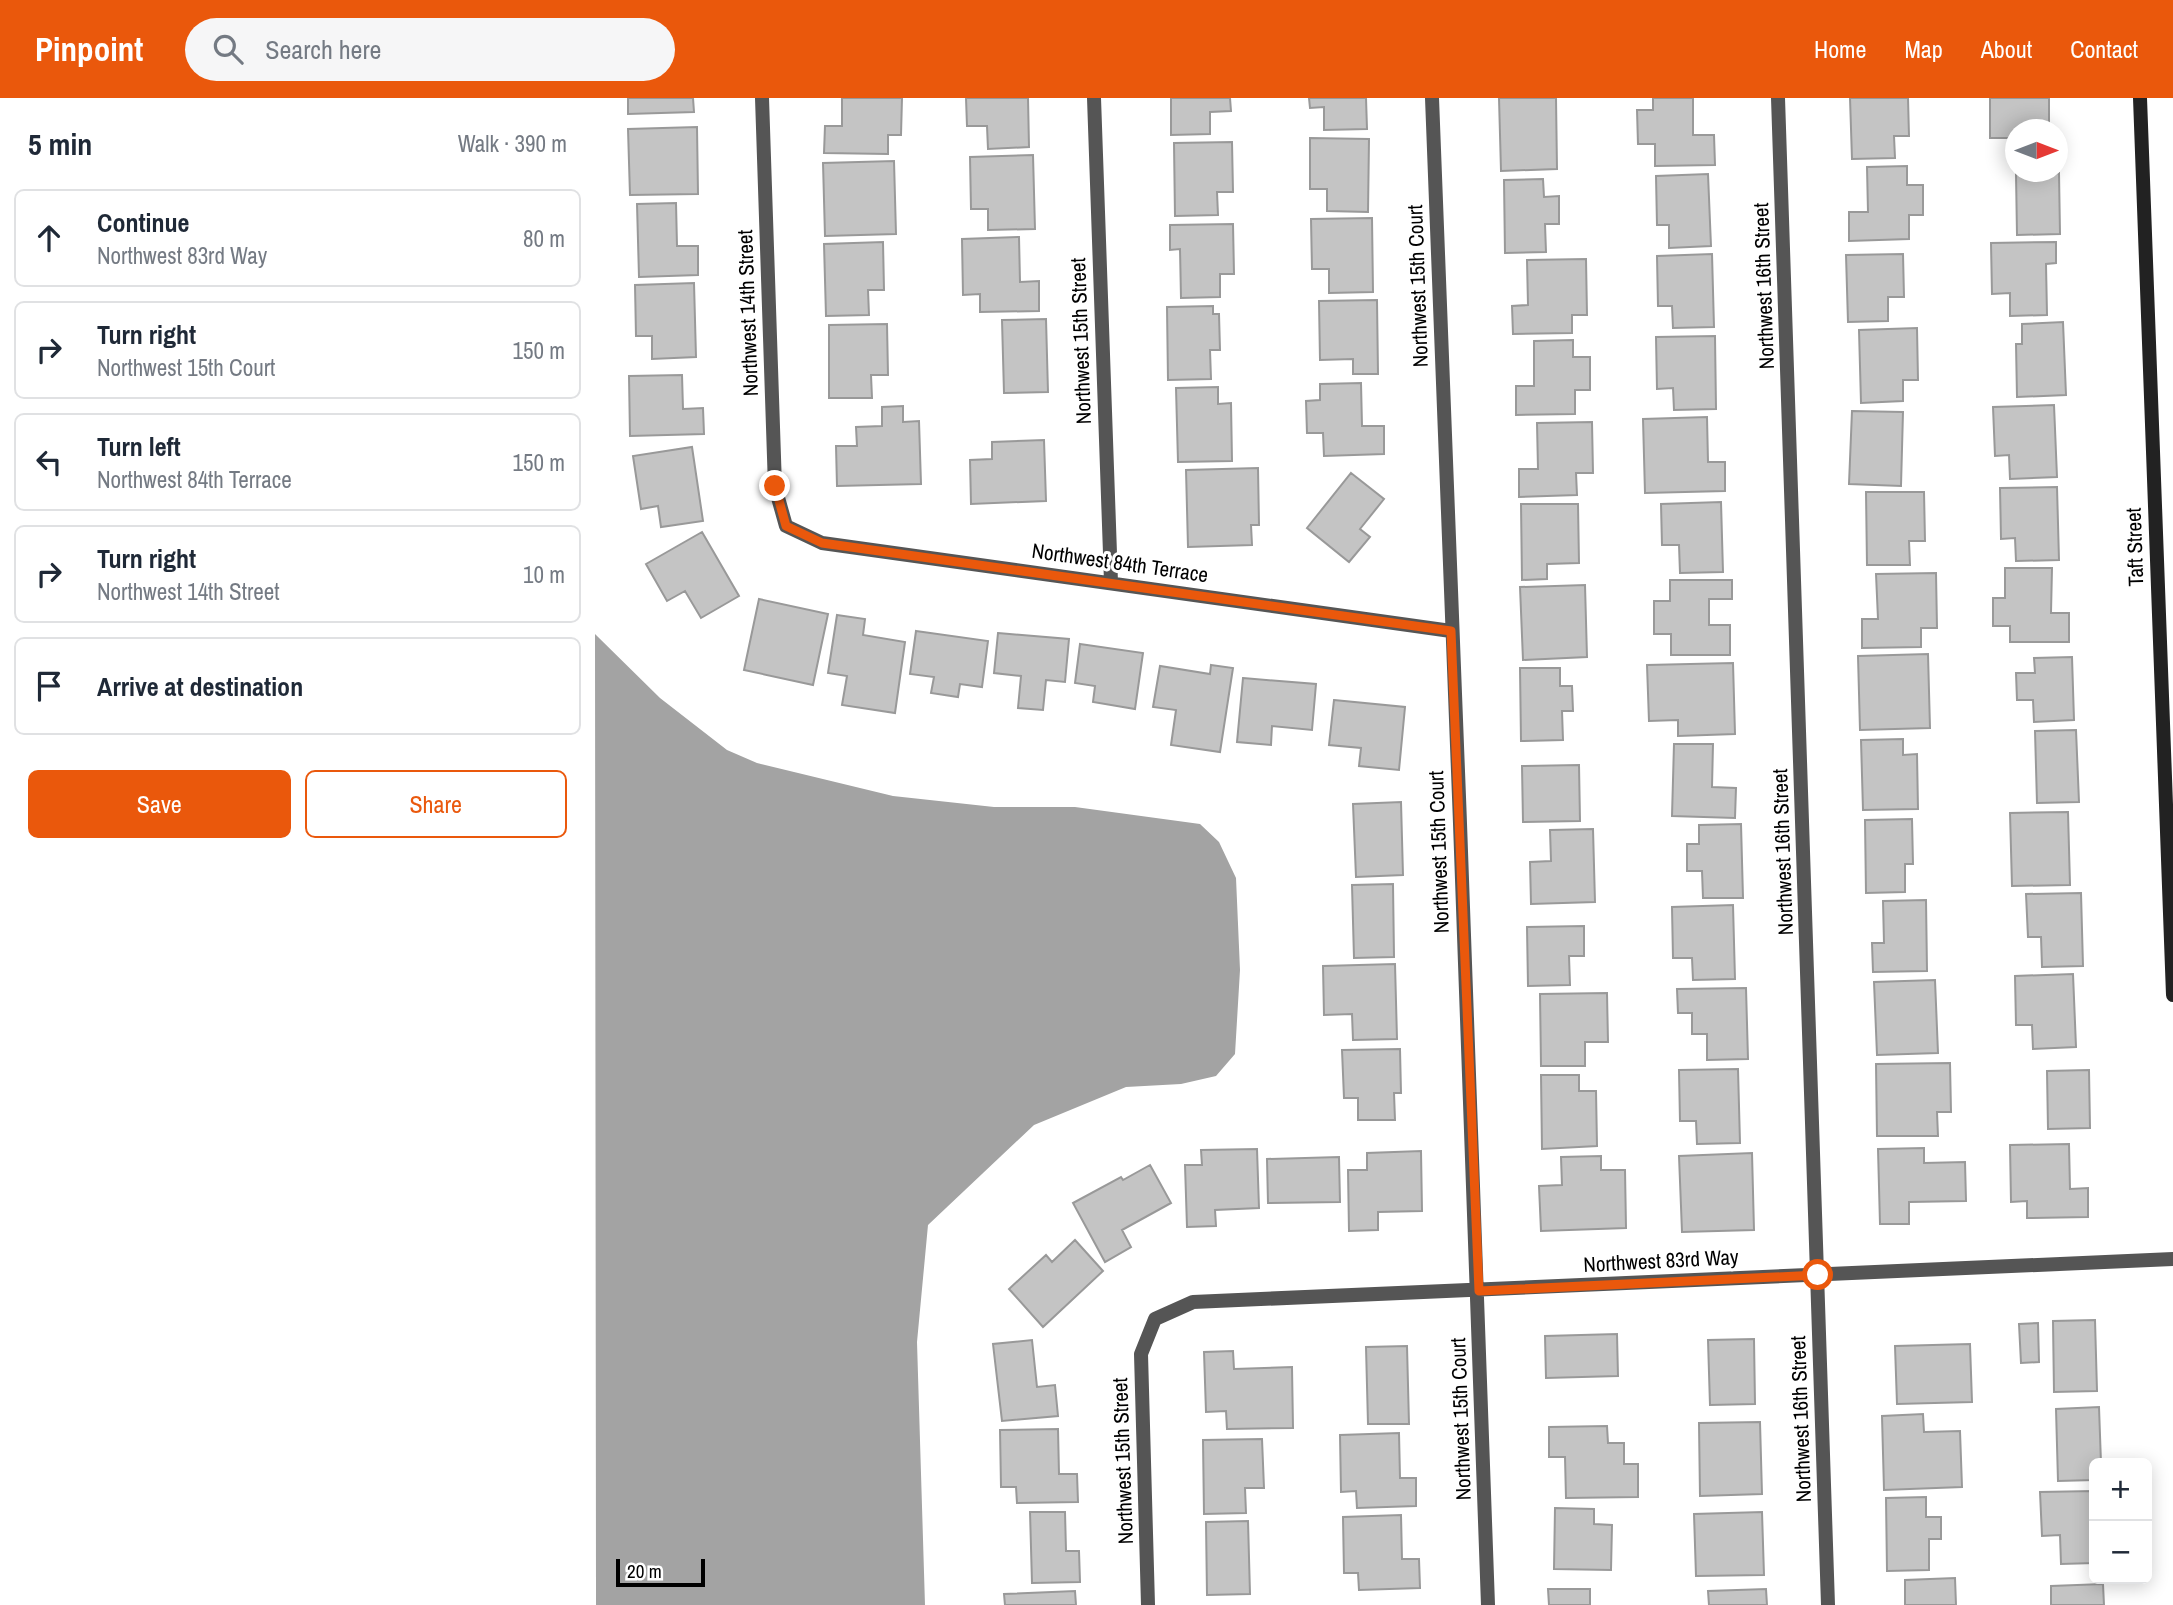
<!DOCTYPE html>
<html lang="en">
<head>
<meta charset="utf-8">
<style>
	:root { --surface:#fff; --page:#f6f6f7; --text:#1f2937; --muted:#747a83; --line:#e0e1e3; --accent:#ea580c }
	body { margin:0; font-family:"Archivo Narrow",sans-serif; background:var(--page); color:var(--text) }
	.controls { position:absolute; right:21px; bottom:21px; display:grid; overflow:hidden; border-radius:10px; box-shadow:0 4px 18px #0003 }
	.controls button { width:63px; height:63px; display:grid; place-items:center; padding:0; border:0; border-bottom:2px solid var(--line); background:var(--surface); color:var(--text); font:35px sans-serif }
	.compass { position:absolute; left:1410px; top:21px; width:63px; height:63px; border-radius:50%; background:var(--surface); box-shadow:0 4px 18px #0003; rotate:90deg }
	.scale { position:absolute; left:21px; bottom:18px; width:89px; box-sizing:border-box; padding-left:7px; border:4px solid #000; border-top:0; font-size:19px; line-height:24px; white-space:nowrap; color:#000; -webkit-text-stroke:5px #fff; paint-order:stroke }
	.stop { position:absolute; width:21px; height:21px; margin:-16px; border:5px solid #ea580c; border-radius:50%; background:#fff }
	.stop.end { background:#ea580c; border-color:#fff; box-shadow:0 2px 7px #0008 }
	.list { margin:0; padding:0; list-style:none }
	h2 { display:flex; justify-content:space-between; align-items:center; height:91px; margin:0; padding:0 28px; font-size:30px }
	h2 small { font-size:23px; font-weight:400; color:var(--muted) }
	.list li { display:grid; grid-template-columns:46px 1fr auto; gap:21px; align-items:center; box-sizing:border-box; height:98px; margin:0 14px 14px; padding:0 14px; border:2px solid var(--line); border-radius:10px }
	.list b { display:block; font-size:26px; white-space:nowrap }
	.list p { margin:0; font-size:23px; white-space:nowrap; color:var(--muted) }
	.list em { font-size:23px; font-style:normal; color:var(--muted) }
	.actions { display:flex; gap:14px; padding:21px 28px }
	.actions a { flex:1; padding:16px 0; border:2px solid var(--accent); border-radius:10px; text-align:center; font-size:24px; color:var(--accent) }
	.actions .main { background:var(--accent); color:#fff }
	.icon { flex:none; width:38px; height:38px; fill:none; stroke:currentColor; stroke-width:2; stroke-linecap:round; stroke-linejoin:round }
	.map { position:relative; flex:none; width:1578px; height:1507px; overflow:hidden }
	header { display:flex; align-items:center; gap:42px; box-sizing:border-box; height:98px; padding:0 35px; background:var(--accent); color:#fff }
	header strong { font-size:33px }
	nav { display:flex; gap:38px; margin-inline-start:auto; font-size:24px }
	.search { width:490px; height:63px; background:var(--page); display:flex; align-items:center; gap:18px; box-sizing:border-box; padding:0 24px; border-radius:38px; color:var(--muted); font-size:26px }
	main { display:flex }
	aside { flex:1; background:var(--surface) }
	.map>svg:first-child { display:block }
</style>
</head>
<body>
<header>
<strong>Pinpoint</strong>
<div class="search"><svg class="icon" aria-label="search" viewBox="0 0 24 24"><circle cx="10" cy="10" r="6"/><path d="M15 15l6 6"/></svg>Search here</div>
<nav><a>Home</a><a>Map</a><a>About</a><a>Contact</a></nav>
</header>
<main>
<aside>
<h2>5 min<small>Walk · 390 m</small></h2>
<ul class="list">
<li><svg class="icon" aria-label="ahead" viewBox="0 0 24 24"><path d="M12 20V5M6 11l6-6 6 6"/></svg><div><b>Continue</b><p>Northwest 83rd Way</p></div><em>80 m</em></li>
<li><svg class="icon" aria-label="right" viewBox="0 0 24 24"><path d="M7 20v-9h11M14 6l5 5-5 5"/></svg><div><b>Turn right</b><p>Northwest 15th Court</p></div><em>150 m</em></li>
<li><svg class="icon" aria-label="left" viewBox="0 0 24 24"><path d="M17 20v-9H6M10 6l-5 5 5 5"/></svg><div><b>Turn left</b><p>Northwest 84th Terrace</p></div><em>150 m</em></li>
<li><svg class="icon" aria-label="right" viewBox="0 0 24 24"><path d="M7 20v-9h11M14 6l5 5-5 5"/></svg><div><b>Turn right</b><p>Northwest 14th Street</p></div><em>10 m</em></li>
<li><svg class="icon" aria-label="arrive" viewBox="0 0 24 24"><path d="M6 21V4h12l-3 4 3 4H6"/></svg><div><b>Arrive at destination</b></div></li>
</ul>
<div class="actions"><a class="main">Save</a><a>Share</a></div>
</aside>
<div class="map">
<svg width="1578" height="1507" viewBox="0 0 1578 1507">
	<rect width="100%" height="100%" fill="#fff"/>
	<path fill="#a3a3a3" d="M0 536 65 600 132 652 162 665 298 698 399 709H480L605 726 624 744 641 780 645 872 640 956 621 978 586 986 531 989 439 1027 333 1127 322 1244 330 1507H1Z"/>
	<path fill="#c4c4c4" stroke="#999" stroke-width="2" d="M33 0H98L99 14 33 16Z
		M247 0H307L306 37H293V56L229 55 230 28H247Z
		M371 0H433L434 49 393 51 392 28H372Z
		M576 0H635L636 13 615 14V36L576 37Z
		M714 0H771L772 31 729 32V9L715 10Z
		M904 0H961L962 71 906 73Z
		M1058 0H1098V37H1119L1120 67 1060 68V46H1043L1042 12H1058Z
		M1255 0H1313L1314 38H1299L1300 60 1257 61Z
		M1395 0H1454V32H1420V40H1395Z
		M102 29 103 96 35 97 33 31Z
		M715 40 774 41 773 114 732 113V91H715Z
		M637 44 638 94H622L623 117 580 118 579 45Z
		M438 57 440 131 393 132V111H376L375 59Z
		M299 63 301 136 230 138 228 65Z
		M1312 68V87H1328V117H1314V141L1254 143V114H1273L1272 69Z
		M1464 75 1465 136 1422 137 1421 76Z
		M1113 76 1116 148 1074 150V127H1062L1061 78Z
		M948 81 949 99 964 98V126H950L951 154 910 155 909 82Z
		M81 105 82 148H103V177L44 179 42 106Z
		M777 120 778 194 734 195V171H717L716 121Z
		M638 126 639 176H625V199L586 200 585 151 575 152V127Z
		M424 139 425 184 444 183V213L385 214V196L368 197 367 141Z
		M288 144 289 192H273L274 217 231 218 229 146Z
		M1461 144V165L1451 166 1452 217 1415 218V195L1397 196 1396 145Z
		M1117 156 1119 229 1078 230 1077 208H1063L1062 158Z
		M1308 156 1309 199H1293V223L1253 224 1251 157Z
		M991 161 992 217H977V235L918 236 917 208 933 207 932 162Z
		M99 185 101 259 57 261V238H41L40 187Z
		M782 202 783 276H758V261L725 262 724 203Z
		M618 208V216H624L625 252H615L616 281 573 282 572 209Z
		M451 221 453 294 409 295 407 222Z
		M1468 224 1471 297 1422 299 1421 246H1427V226Z
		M292 226 293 277H276L277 300H234V227Z
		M1322 230 1323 282H1308V303L1266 305 1264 232Z
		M1120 238 1121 311 1079 312 1078 290 1062 291 1061 239Z
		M978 242V259H995V292H980V316L921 317V288H939V243Z
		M87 277 88 311 108 310 109 336 35 338 34 278Z
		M766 285 767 328H789V356L729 358 728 335H712L711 303 725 302V286Z
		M623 289V306L636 305 637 363 583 364 581 290Z
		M1459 307 1462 379 1415 381 1414 357 1400 358 1398 309Z
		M308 308V324L324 323 326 386 242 388 241 348H262L261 329 287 328V309Z
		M1257 313 1308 314 1306 388 1254 386Z
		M1112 319 1113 364H1130V393L1050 395 1048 321Z
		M997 324 998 375H981L982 397 924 399V371H943L942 325Z
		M449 342 451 403 376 406 375 362 397 361V344Z
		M97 349 108 423 66 429 63 408 46 411 38 358Z
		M663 370 664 427H656L657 447 593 449 591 372Z
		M756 375 789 401 765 431 775 439 754 464 712 430Z
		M1462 389 1464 462 1421 463 1420 440 1406 441 1405 390Z
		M1271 394H1329L1330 443H1314L1315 467H1272Z
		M1126 404 1128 474 1085 475 1084 447H1067L1066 406Z
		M926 406H983L984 465 952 466V481L927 482Z
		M107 434 144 498 106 520 90 493 72 503 51 466Z
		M1410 470H1457L1456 515H1474V544H1415V528H1398V500H1410Z
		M1341 475 1342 530H1326V549L1267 550V521H1283L1281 476Z
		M1075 482H1137V501H1114V527H1135V557H1076V536H1059V503H1075Z
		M990 487 992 559 928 562 925 489Z
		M164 501 233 516 218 587 149 572Z
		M242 517 270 521 268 537 310 544 300 615 247 607 252 578 233 575Z
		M321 533 393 543 387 589 365 586 363 599 336 595 339 579 315 576Z
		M403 535 474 541 470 584 451 582 448 612 423 610 426 578 399 575Z
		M485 546 548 555 540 611 498 604 500 588 480 585Z
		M1333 556 1335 630 1265 632 1263 558Z
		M1477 559 1479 622 1439 624 1438 602H1422L1421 575H1440L1439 560Z
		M1138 565 1140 636 1083 638V622L1054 623 1052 567Z
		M616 567 638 570 625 654 576 647 581 612 558 609 565 568 615 576Z
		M925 570H965V588H977L978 613H967L968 642 926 643Z
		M648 580 721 586 717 632 677 628 676 647 642 644Z
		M739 602 810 609 804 672 764 668 766 650 734 647Z
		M1481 632 1484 704 1442 705 1440 633Z
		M1308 641V657L1322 656 1323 711 1268 712 1266 642Z
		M1079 646H1118L1117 689 1141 690 1140 720 1077 718Z
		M984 667 985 723 928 724 927 668Z
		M806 704 808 777 761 779 758 706Z
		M1473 714 1475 787 1417 788 1415 715Z
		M1317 721 1318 766H1310V794L1271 795 1270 722Z
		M1146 726 1148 800H1108L1107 773H1092V746H1104V727Z
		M998 731 1000 804 936 806 935 764 956 763 955 732Z
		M798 786 799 859 759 860 757 787Z
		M1486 795 1488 868 1447 869 1446 839H1433L1431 796Z
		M1331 802 1332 873 1278 874 1277 845H1289L1288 803Z
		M1138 807 1140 881 1098 882 1097 860H1078L1077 809Z
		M989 828V858H974L975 887 933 888 932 829Z
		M800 866 802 941 758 942 757 916 729 917 728 868Z
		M1478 876 1481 949 1438 951 1437 927H1421L1420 878Z
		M1340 882 1343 955 1282 957 1279 884Z
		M1151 890 1153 961 1112 962V936H1097V915H1083L1082 891Z
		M1012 895 1013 944H990V968H946L945 896Z
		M805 951 806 995H799L800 1022H763V1000H749L747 952Z
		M1355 965 1356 1014H1342L1343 1038H1282L1281 966Z
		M1143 971 1145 1045 1102 1046 1101 1023H1085L1084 972Z
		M1494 972 1495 1030 1453 1031 1452 973Z
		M946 977H984V993H1001L1002 1048 947 1051Z
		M1474 1046 1475 1091 1493 1090V1119L1432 1120V1103L1416 1104 1415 1047Z
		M1329 1050V1065L1370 1064 1371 1103 1314 1104V1126H1285L1283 1051Z
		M662 1051 664 1110 620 1112 621 1128 592 1129 590 1067H607L606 1052Z
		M826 1053 827 1113 783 1114V1132L754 1133 753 1072H772V1055Z
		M1157 1055 1159 1132 1087 1134 1084 1058Z
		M1006 1058V1072H1030L1031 1130 946 1133 944 1088 967 1087 966 1059Z
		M744 1059 745 1104 673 1105 672 1061Z
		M555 1067 576 1105 527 1132 536 1149 510 1164 478 1105 526 1079 528 1082Z
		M480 1142 508 1173 448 1229 414 1191 451 1157 457 1164Z
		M1500 1222 1502 1293 1459 1294 1458 1223Z
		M1443 1225 1444 1264 1426 1265 1424 1226Z
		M1022 1236 1023 1278 951 1280 950 1238Z
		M1159 1241 1160 1306 1115 1307 1113 1242Z
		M437 1242 442 1289 460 1287 463 1318 407 1323 398 1246Z
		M1375 1246 1377 1304 1302 1306 1300 1248Z
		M812 1248 814 1326H773L771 1249Z
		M638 1253 639 1271 697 1269 698 1330 632 1331 631 1313 611 1314 609 1254Z
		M1504 1309 1506 1365H1499V1382L1463 1383 1461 1311Z
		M1328 1316 1329 1334 1365 1333 1367 1389 1289 1392 1287 1318Z
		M1165 1324 1167 1396 1105 1398 1104 1325Z
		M1012 1328 1013 1345H1029V1366H1043V1399L971 1400 970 1359H954V1329Z
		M463 1331 464 1376H482L483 1404 422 1405 421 1389H406L405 1332Z
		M804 1335 805 1380H821V1408L762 1410 761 1393 746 1394 745 1337Z
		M667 1341 669 1390H650L651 1415 609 1416 608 1342Z
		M1499 1393V1465L1466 1466 1465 1437 1447 1438 1445 1394Z
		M1331 1399V1419H1346V1441H1334V1472L1292 1473 1291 1400Z
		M960 1410 999 1411V1426L1017 1427 1016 1472 959 1471Z
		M435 1414H470L471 1453H484L485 1484 437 1485Z
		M1167 1414 1169 1477 1101 1478 1099 1416Z
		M806 1417 807 1461H824L825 1490 764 1492 763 1475H749L748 1419Z
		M653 1423 655 1496 612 1497 611 1424Z
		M1360 1480 1361 1507H1310V1482Z
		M1508 1486 1509 1507H1456V1488Z
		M953 1491H995V1507H954Z
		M1171 1491 1172 1507H1114L1113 1493Z
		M480 1493 481 1507H410L409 1496Z"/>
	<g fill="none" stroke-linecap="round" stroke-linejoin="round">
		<path stroke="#555" stroke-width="14" d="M167 0 180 389 191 428 227 445 856 533
			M499 0 516 484
			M837 0C855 502 878 1005 893 1507
			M1183 0 1233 1507
			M553 1507 546 1256 560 1221 598 1204 1578 1161"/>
		<path stroke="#222" stroke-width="14" d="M1545 0 1578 897"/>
	</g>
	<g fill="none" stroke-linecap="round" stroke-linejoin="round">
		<path stroke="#ea580c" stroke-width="9" d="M180 388 191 428 227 445 856 533 884 1193 1223 1177"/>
	</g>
	<g text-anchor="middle" stroke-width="6" stroke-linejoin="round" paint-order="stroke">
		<g font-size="21" fill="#000" stroke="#fff">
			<text transform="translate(823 188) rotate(-92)" y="7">Northwest 15th Court</text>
			<text transform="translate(1169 188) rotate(-92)" y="7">Northwest 16th Street</text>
			<text transform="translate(153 215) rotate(-92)" y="7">Northwest 14th Street</text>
			<text transform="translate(486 243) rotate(-92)" y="7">Northwest 15th Street</text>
			<text transform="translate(1540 449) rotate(-92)" y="7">Taft Street</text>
			<text transform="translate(525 465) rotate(8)" y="7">Northwest 84th Terrace</text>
			<text transform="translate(844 754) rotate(-92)" y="7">Northwest 15th Court</text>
			<text transform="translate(1188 754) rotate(-92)" y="7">Northwest 16th Street</text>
			<text transform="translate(1066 1163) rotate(-3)" y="7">Northwest 83rd Way</text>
			<text transform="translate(866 1321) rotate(-92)" y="7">Northwest 15th Court</text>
			<text transform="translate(1206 1321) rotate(-92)" y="7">Northwest 16th Street</text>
			<text transform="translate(528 1363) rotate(-92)" y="7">Northwest 15th Street</text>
		</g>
	</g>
</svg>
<div class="controls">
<button>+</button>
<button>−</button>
</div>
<svg class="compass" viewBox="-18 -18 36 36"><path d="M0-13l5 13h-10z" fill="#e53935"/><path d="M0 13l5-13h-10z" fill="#747a83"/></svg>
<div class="scale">20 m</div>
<div class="stop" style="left:1223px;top:1177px"></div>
<div class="stop end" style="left:180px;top:388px"></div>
</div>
</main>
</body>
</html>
